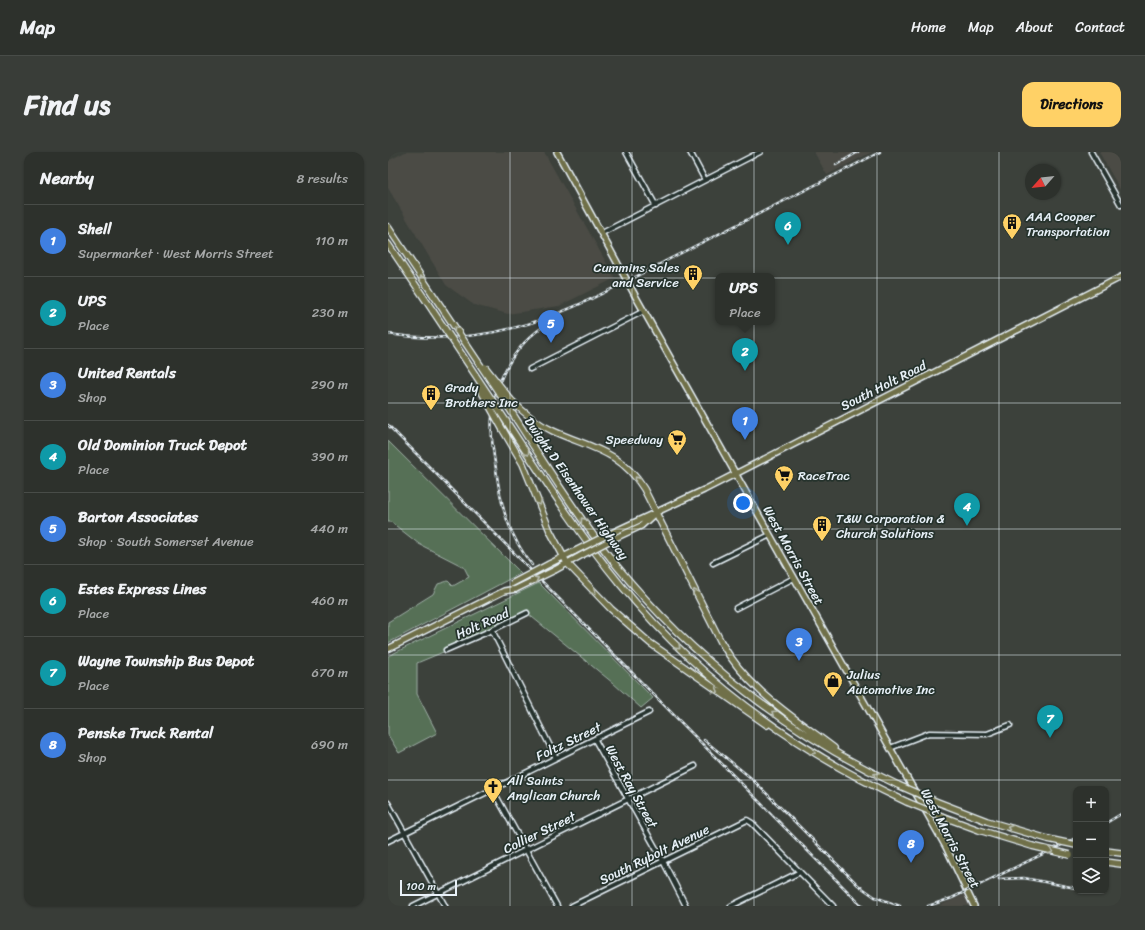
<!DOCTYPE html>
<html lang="en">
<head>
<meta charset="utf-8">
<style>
	:root { --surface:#2d312c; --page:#393d38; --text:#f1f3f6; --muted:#a7a9a9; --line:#484c48; --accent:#ffd166 }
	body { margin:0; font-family:Sriracha,sans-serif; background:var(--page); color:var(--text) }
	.controls { position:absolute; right:12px; bottom:12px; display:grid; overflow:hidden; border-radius:8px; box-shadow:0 1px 3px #0004 }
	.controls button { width:36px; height:36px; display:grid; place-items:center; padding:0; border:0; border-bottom:1px solid var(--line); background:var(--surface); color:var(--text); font:20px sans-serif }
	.compass { position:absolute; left:637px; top:12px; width:36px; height:36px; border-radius:50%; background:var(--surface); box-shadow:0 1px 3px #0004; rotate:243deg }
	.scale { position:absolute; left:12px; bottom:10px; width:57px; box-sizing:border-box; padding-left:4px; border:2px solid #e8f1f8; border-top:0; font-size:11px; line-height:14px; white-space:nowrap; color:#e8f1f8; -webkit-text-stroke:3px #26332d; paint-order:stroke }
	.you { position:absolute; left:355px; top:351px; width:14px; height:14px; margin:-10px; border:3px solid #fff; border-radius:50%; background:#1a73e8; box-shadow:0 0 0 6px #1a73e833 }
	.badge { display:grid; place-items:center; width:26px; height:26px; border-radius:50%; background:var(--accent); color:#fff; font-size:13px; font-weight:700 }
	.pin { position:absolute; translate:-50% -33px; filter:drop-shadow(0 1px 2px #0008) }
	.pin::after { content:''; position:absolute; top:21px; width:14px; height:12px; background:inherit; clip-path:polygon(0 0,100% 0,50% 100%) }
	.popup { position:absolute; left:327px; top:121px; width:60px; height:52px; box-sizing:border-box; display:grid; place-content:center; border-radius:8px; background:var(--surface); filter:drop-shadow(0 1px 3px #0005); font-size:13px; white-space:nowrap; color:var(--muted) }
	.popup b { font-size:15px; color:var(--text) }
	.popup::after { content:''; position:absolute; left:50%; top:100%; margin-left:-8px; border:8px solid transparent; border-top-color:var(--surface) }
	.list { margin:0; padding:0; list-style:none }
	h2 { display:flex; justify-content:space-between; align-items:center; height:52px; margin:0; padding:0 16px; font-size:17px }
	h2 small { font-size:13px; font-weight:400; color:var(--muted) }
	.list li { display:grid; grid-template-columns:26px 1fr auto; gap:12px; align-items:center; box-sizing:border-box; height:72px; padding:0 16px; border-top:1px solid var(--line) }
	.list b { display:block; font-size:15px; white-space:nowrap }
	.list p { margin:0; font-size:13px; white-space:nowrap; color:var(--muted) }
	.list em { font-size:13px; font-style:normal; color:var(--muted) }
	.icon { flex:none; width:22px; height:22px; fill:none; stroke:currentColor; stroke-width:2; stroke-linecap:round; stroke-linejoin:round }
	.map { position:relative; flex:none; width:733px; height:754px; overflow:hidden; border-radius:12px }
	header { display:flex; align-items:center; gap:24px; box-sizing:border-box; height:56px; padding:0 20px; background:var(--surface); border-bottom:1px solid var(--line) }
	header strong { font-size:19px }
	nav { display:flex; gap:22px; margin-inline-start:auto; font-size:14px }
	.intro { display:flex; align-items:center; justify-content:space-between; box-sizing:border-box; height:96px; padding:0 24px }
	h1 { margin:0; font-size:28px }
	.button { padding:10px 18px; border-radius:12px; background:var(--accent); color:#111; font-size:14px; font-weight:700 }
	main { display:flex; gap:24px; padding:0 24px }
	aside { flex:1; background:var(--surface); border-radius:12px; box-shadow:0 1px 3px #0004 }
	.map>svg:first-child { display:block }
</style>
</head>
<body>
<header>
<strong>Map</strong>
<nav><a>Home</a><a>Map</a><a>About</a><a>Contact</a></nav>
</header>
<div class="intro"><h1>Find us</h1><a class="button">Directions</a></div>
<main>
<aside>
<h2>Nearby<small>8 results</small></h2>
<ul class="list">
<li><span class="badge" style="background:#3f7fe0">1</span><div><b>Shell</b><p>Supermarket · West Morris Street</p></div><em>110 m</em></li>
<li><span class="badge" style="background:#0f9aa8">2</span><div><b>UPS</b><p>Place</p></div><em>230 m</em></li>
<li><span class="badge" style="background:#3f7fe0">3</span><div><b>United Rentals</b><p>Shop</p></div><em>290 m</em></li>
<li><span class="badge" style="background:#0f9aa8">4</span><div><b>Old Dominion Truck Depot</b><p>Place</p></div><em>390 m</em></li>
<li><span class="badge" style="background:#3f7fe0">5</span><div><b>Barton Associates</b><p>Shop · South Somerset Avenue</p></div><em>440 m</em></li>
<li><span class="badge" style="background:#0f9aa8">6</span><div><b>Estes Express Lines</b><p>Place</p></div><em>460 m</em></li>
<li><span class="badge" style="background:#0f9aa8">7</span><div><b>Wayne Township Bus Depot</b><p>Place</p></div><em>670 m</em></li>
<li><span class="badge" style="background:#3f7fe0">8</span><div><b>Penske Truck Rental</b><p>Shop</p></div><em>690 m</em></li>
</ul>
</aside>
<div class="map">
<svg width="733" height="754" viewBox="0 0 733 754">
	<rect width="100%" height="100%" fill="#3c413b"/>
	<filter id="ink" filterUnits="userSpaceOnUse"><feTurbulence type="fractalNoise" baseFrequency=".025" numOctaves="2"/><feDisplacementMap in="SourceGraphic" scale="8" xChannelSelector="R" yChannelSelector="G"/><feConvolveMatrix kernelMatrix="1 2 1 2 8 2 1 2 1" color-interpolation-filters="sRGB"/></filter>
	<g filter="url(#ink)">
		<path fill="#4b4b45" d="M17 0H156L227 126 171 154 120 162 86 153 58 133 0 36V9Z
			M426 0H484L439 23Z
			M711 0H733V39Z
			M578 742 583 754H550L553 753Z"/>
		<path fill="#567056" stroke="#9fb0a7" d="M0 289 133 421 0 491V470L45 442 50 432 60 429 65 434 81 425 76 415 31 392 3 370H0Z
			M151 431 265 546 253 556 225 531 139 461 103 480 29 511V542L49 581 11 601 0 583V504Z"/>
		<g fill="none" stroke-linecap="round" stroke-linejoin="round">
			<defs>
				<path id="minor" d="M238 0 268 54
					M302 0 317 28
					M703 0 733 53
					M214 81 372 0
					M142 217 256 159
					M325 411 382 383
					M348 456 406 426
					M104 478 168 606
					M58 498 104 478 139 461
					M207 588 275 709 298 754
					M502 596 541 581 599 582 622 573
					M105 638 169 754
					M0 651 57 754
					M0 689 261 560
					M25 754 307 614
					M184 754 359 668 364 671 445 754
					M343 754 412 720"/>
				<path id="major" d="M169 0 249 147 558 695 586 754
					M215 385 316 338 733 125
					M223 388 253 374 264 364
					M161 412 187 399
					M167 418 194 403
					M0 497 116 439 128 437"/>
				<path id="highway" d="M0 75 56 159
					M0 92 45 159
					M123 248C135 260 149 272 165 279 202 296 232 298 256 337L333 490C359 537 404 564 446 596
					M121 256C155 309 189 364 228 413 304 506 401 582 510 633
					M118 269C154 324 190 381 232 432 309 526 408 599 519 650
					M115 278 135 312 162 379 179 411 223 457 262 491 379 573
					M547 649 599 669 660 687
					M556 665 591 678 644 694
					M718 699 733 701
					M718 710 733 712"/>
			</defs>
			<use href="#minor" stroke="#e8f1f8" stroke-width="7"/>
			<use href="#major" stroke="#e8f1f8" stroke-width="8"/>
			<use href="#highway" stroke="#e8f1f8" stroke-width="8"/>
			<use href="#minor" stroke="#26332d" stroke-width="4"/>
			<use href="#major" stroke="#6f704a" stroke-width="5"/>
			<use href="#highway" stroke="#6f704a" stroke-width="5.5"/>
			<defs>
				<path id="rail" d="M448 13 470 0
					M0 182C122 200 197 150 301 97 365 65 429 32 492 0
					M0 273 474 754
					M144 413C120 382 113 355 108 317 105 300 102 282 104 265 107 225 130 187 166 168
					M316 588 363 626 470 733 487 745 512 754
					M718 671 733 662
					M611 727 636 726 688 736
					M705 739 709 740
					M540 754 564 746 688 686"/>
			</defs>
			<use href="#rail" stroke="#e8f1f8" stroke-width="2.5"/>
			<use href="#rail" stroke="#26332d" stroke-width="1" stroke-dasharray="3" stroke-linecap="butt"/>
			<defs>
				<path id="major-bridge" d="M187 399 215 385
					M194 403 223 388
					M123 432 161 412
					M128 437 167 418"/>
				<path id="highway-bridge" d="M45 159 118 269
					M56 159 121 256
					M97 215 123 248
					M91 235 115 278
					M510 633 547 649
					M519 650 556 665
					M660 687 688 693
					M644 694 682 703"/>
			</defs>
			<use href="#major-bridge" stroke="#e8f1f8" stroke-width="8" stroke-linecap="butt"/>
			<use href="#highway-bridge" stroke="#e8f1f8" stroke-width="8" stroke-linecap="butt"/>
			<use href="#major-bridge" stroke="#6f704a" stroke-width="5"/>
			<use href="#highway-bridge" stroke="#6f704a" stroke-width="5.5"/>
		</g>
		<defs><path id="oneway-chevron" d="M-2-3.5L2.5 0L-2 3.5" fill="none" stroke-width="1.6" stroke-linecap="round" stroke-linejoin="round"/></defs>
		<g stroke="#b8bdb2">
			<use href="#oneway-chevron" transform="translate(34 126) rotate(-124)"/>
			<use href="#oneway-chevron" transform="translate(68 177) rotate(-124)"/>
			<use href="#oneway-chevron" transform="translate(139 301) rotate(56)"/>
			<use href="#oneway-chevron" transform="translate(249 327) rotate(-125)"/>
			<use href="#oneway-chevron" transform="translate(151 351) rotate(69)"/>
			<use href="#oneway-chevron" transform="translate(195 368) rotate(-125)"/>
			<use href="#oneway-chevron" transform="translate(148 427) rotate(-27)"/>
			<use href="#oneway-chevron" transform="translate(206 440) rotate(46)"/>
			<use href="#oneway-chevron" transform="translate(307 440) rotate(-117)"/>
			<use href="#oneway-chevron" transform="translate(290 495) rotate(44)"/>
			<use href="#oneway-chevron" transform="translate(328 539) rotate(35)"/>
			<use href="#oneway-chevron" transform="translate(386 561) rotate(-145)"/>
			<use href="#oneway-chevron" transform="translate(425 600) rotate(31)"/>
			<use href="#oneway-chevron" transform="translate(488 623) rotate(-153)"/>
			<use href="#oneway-chevron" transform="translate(622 676) rotate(-164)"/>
			<use href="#oneway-chevron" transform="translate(663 699) rotate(13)"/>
		</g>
	</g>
	<path fill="none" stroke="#e8f1f8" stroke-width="1" stroke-opacity="0.55" d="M122 0V754M244 0V754M366 0V754M489 0V754M611 0V754M0 126H733M0 251H733M0 377H733M0 503H733M0 628H733"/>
	<defs>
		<symbol id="building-pin" viewBox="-11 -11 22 30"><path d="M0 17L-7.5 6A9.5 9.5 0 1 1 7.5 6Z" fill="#ffd166" stroke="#26332d"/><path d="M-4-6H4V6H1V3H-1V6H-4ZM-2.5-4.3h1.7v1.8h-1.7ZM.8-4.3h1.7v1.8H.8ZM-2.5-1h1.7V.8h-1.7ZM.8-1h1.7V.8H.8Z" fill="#111"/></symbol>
		<symbol id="supermarket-pin" viewBox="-11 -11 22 30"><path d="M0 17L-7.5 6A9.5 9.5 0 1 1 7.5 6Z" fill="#ffd166" stroke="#26332d"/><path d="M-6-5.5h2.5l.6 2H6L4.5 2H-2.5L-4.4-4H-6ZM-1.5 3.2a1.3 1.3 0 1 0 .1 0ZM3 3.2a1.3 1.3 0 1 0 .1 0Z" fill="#111"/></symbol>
		<symbol id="shop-pin" viewBox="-11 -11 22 30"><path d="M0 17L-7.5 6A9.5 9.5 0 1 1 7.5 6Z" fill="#ffd166" stroke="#26332d"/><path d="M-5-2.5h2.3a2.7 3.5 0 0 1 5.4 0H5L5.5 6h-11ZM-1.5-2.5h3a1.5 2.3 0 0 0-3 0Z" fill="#111"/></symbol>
		<symbol id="church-pin" viewBox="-11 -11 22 30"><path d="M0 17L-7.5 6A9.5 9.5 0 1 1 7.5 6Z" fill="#ffd166" stroke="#26332d"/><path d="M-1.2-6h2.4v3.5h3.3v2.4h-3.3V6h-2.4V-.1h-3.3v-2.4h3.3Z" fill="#111"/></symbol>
	</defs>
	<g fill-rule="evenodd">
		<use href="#building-pin" x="613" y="60" width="22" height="30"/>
		<use href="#building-pin" x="294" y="111" width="22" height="30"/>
		<use href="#building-pin" x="32" y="231" width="22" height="30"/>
		<use href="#supermarket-pin" x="278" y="276" width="22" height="30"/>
		<use href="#supermarket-pin" x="385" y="312" width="22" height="30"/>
		<use href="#building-pin" x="423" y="362" width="22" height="30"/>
		<use href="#shop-pin" x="434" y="518" width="22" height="30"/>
		<use href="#church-pin" x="94" y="624" width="22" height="30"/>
	</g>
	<g text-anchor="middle" stroke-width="3.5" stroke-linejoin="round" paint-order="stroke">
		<g font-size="13" fill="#e8f1f8" stroke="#26332d" text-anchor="start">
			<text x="638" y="69">AAA Cooper<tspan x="638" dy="15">Transportation</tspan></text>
			<text x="291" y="120" text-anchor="end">Cummins Sales<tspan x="291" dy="15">and Service</tspan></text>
			<text x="57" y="240">Grady<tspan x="57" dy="15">Brothers Inc</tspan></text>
			<text x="275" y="292" text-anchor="end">Speedway</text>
			<text x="410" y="328">RaceTrac</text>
			<text x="448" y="371">T&amp;W Corporation &amp;<tspan x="448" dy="15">Church Solutions</tspan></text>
			<text x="459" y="527">Julius<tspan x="459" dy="15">Automotive Inc</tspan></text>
			<text x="119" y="633">All Saints<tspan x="119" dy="15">Anglican Church</tspan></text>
		</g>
		<g font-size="13" fill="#e8f1f8" stroke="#26332d">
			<text transform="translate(495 233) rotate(-27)" y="5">South Holt Road</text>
			<text transform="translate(189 336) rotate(55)" y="5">Dwight D Eisenhower Highway</text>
			<text transform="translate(406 403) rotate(61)" y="5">West Morris Street</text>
			<text transform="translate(94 471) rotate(-24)" y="5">Holt Road</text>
			<text transform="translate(180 589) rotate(-26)" y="5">Foltz Street</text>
			<text transform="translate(244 634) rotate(61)" y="5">West Ray Street</text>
			<text transform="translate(151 680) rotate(-26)" y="5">Collier Street</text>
			<text transform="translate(563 686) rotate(62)" y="5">West Morris Street</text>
			<text transform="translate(266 702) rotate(-26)" y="5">South Rybolt Avenue</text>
		</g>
	</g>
</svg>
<div class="controls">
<button>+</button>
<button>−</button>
<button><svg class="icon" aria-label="layers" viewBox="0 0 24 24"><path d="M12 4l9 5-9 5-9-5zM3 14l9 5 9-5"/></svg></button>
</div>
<svg class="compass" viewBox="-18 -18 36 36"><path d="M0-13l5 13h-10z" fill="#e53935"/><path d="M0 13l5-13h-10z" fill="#a7a9a9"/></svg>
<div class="scale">100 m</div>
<div class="you"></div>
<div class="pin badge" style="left:357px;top:288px;background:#3f7fe0">1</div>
<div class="pin badge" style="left:357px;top:219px;background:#0f9aa8">2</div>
<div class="popup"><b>UPS</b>Place</div>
<div class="pin badge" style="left:411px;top:509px;background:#3f7fe0">3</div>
<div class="pin badge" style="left:579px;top:374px;background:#0f9aa8">4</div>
<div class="pin badge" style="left:163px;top:191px;background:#3f7fe0">5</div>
<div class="pin badge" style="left:400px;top:93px;background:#0f9aa8">6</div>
<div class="pin badge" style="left:662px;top:586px;background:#0f9aa8">7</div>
<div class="pin badge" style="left:523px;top:711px;background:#3f7fe0">8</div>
</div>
</main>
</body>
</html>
